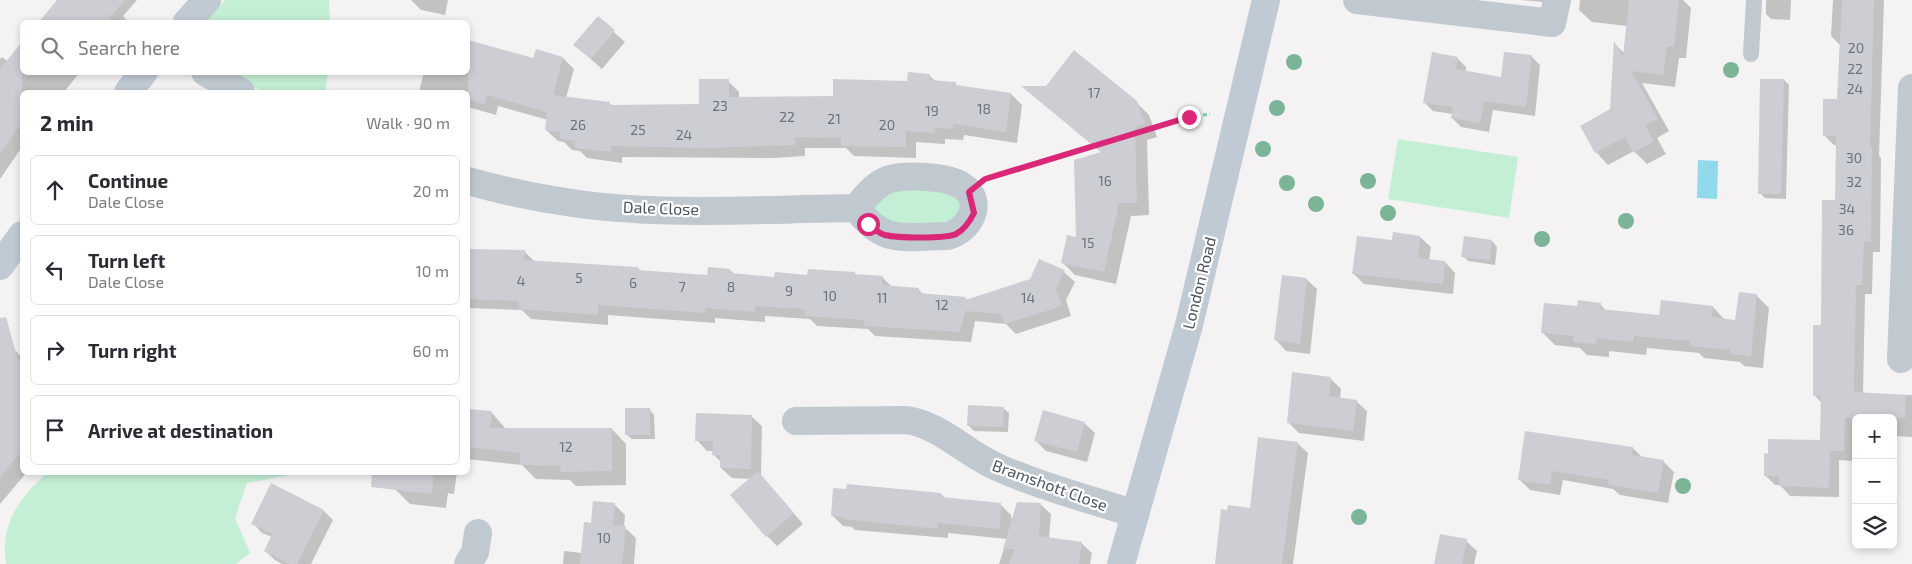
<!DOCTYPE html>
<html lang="en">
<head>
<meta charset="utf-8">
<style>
	:root { --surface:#fff; --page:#f2f2f3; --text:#2b2b33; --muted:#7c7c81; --line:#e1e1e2 }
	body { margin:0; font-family:"Exo 2",sans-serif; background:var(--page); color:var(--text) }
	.controls { position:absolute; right:15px; bottom:15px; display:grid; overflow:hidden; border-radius:8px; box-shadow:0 2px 8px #0003 }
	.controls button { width:45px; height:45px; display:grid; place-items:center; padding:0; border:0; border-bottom:1px solid var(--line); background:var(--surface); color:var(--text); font:25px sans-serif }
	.stop { position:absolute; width:15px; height:15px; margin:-11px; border:4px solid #db2777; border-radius:50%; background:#fff }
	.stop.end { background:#db2777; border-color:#fff; box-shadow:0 1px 5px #0008 }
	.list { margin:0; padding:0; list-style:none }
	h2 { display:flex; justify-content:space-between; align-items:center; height:65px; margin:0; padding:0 20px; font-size:21px }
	h2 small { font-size:16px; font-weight:400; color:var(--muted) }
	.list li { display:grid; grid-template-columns:32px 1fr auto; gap:15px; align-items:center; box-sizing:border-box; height:70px; margin:0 10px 10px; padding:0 10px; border:1px solid var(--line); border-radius:8px }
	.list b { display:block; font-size:19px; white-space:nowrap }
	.list p { margin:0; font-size:16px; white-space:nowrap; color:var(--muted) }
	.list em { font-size:16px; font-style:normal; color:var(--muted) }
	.icon { flex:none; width:28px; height:28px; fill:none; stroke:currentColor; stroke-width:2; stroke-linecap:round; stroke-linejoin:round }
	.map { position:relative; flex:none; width:1912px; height:564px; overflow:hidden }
	.search { position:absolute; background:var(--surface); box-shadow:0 2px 8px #0003; left:20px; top:20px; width:450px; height:55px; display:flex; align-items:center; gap:12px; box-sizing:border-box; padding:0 18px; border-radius:8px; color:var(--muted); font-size:19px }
	.panel { position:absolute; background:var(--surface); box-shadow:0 2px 8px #0003; left:20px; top:90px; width:450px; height:385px; border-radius:8px }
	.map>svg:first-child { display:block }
</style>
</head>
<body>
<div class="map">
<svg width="1912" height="564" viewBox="0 0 1912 564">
	<rect width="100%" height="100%" fill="#f4f2f2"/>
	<path fill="#c3efd4" d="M225 0H329L330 22H206Z
		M225 73H328L325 92H264Z
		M1398 139 1518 157 1509 218 1388 199Z
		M945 188 963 206 955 224 889 228 874 212V204L884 189Z
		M47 473V472L300 473 247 483 235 518 250 553 236 564H6C0 523 19 499 47 473Z"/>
	<path fill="#91d9eb" d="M1698 160 1718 161 1717 199 1697 198Z"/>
	<path fill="#0003" d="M59 0H137L123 16 126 19 123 22H40Z
		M411 0H448L445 15 421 10Z
		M1520 0H1544L1543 2Z
		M1580 0H1683L1691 8 1686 58H1679L1675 87 1642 83 1669 131 1657 138 1666 154 1647 164 1634 151 1608 165 1596 152 1612 110 1615 44 1624 53 1627 26 1592 22 1579 10Z
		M1766 0H1791L1790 20 1771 19 1766 14Z
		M1833 0H1884L1879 156 1881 158 1880 252H1873L1872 294H1865L1863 394 1912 395V437L1893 436V418H1856L1853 461 1839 460V497L1790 496 1780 485H1775L1765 475 1821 442 1822 403 1815 396 1836 201 1838 145H1834L1824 135 1838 100 1840 45 1831 36Z
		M598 18 625 42 602 69 575 45Z
		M468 41 534 59 563 58 574 69 566 98 609 103 613 106 700 105 728 81 739 92V98L835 97 909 83 929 75 936 82 955 83 958 86 1011 94 1022 105 1017 143 964 135 963 140 945 139V144L916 142V158L854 156 846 148H805V156L772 158 622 157V163L587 158 580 151 572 150 564 142 558 141 546 130 548 120 498 106 496 115 468 107V92H419L424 72H468Z
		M22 50V72H80L64 92H22V147L0 179V59L2 57 11 64Z
		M1531 56 1540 65 1535 116 1493 110 1489 132 1461 127 1452 118 1453 114 1433 111 1424 102 1457 58 1466 67V72L1502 78Z
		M1784 80 1789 85 1786 199 1765 198 1760 193Z
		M1024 87 1136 102 1149 115 1157 137 1147 140 1149 215 1131 216 1116 284 1075 275 1063 263 1077 239 1102 153Z
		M1420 237 1431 247 1429 260 1445 262 1455 273 1453 294 1364 284 1354 274 1393 241Z
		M1492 241 1497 247 1495 265 1468 261 1463 256Z
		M468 250 524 251 535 262 638 268 641 271 709 276 730 270 735 275 775 278 855 273 857 276 882 277 892 287 918 289 924 295 965 298 968 301 1031 280 1040 260 1064 272 1075 282 1066 300 1071 316 1016 334 1006 324 975 321 971 342 875 336 868 329 817 326 810 319 765 316V322L715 318V323L608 315V325L531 319 522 310 468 308Z
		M1306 279 1317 289 1310 354 1286 351 1276 340Z
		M1756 295 1769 308 1763 368 1744 366 1740 362 1704 358 1699 353 1647 348 1646 355 1609 351V357L1587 355 1580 348 1555 345 1542 332 1578 307 1600 304 1606 311 1660 316 1713 307 1725 320 1736 321Z
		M15 350 22 358V472H27L0 504V355Z
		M1330 378 1341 389 1340 399 1356 401 1367 411 1364 441 1299 433 1288 422Z
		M1003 408 1009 413 1008 432 974 431 969 426Z
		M649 409 654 415 655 439H632L626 434Z
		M468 410 492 413 506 429H612L626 444V485L576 486 570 480 536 479 522 465 468 459Z
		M751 416 762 426 761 476 803 524 777 546 767 536 751 479 732 478 721 468V462L714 455V451H707L697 440Z
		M1084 423 1095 433 1087 462 1046 451 1035 440Z
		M1297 443 1308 453 1293 564H1216Z
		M1633 448 1643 458 1663 461 1674 472 1668 503 1620 495 1613 489 1563 480 1560 495 1530 490 1519 479Z
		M457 472 454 494 448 493 446 508 410 504 395 489 385 473Z
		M941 494 946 499 1001 505 1011 515 1012 522 1040 504 1051 514 1049 539 1081 543 1092 553 1090 564H999L1007 539 948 533V538L855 530 852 527 843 526 832 515Z
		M615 505 625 515 624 527 636 538 634 564H563L564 551 582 553Z
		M324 511 333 520 311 564H282L275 560 265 551 272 537 262 533 253 523Z
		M1466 541 1477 551 1474 564H1435Z"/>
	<path fill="#ccced4" d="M57 0H125L106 22H39Z
		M1629 0H1679L1674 47 1667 46 1663 75 1631 71 1658 119 1645 125 1654 141 1634 153 1625 137 1595 153 1580 126 1610 109 1614 41 1623 57Z
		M1842 0H1874L1870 147H1872L1871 242H1864L1862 285H1856L1854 392 1906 395 1905 418H1845L1844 451H1830L1829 488 1779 486V476H1764V453L1768 454V439L1820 440 1821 396H1813V325H1821L1822 200H1835L1836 140V136H1823V99H1837Z
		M598 16 615 30 591 59 573 45Z
		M468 40 533 58 536 49 563 57 553 95 610 102V105L699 104V79H729V97L833 96V79L907 81 908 72 930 74 929 80 956 82V85L1011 93 1006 132 953 124V129L935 128 934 133 906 131V147L841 146V138L795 137V145L703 148 611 146V152L575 148V141L560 139V132L545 130 547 112 487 95 485 104 468 100Z
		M22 42V122L0 154V69Z
		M1074 50 1137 101 1145 124 1135 128 1137 203H1119L1104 272 1061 263 1067 235 1076 237 1074 160 1101 152 1021 86H1046Z
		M1432 52 1458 57 1456 69 1501 77 1504 52 1532 55 1526 107 1484 101 1480 123 1451 118 1453 107 1423 103Z
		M1760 79H1784L1781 194H1758Z
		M1393 232 1420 236 1418 258 1445 261 1443 284 1352 274 1357 236 1392 240Z
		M1464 236 1492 240 1490 260 1461 257Z
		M468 249 525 250 524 260 638 267V270L707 275 708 267 730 269V273L774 277 775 272 807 275 808 269 855 272V274L883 276 882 285 919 288V293L966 297 965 300 1030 279 1039 259 1065 270 1056 289 1062 306 1005 324 1001 314 965 311 960 332 864 326V320L805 316V309L755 306V312L705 308V313L598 305V315L519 309V301L468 299Z
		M1282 275 1307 278 1300 344 1274 340Z
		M1739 292 1757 294 1751 356 1730 354V350L1690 346V341L1634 336 1633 342 1597 338 1596 344 1573 342 1574 336 1541 333 1544 303 1577 306 1578 300 1601 303 1600 309 1659 315 1661 300 1713 306 1712 317 1735 320Z
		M6 317 18 360 22 359V451L0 477V318Z
		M1292 372 1331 377 1329 396 1357 400 1353 431 1287 423Z
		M968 405 1004 407 1003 427 967 426Z
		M625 408H650V435H625Z
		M468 409 492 411 490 428H612V471L560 472 561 466 520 465V453L468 447Z
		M1043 410 1085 422 1077 452 1034 441Z
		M696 413 752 415 751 469 720 468V456L712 455 713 441H695Z
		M1525 431 1633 447 1632 455 1664 460 1658 493 1608 485 1609 480 1552 471 1550 485 1518 480Z
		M1258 437 1298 442 1282 564H1215L1221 509 1227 510 1228 505 1250 508Z
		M758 471 794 513 766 537 730 495Z
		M372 472H434L432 494 371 487Z
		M271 483 324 510 297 564H289L264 551 272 534 251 524Z
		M847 484 941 493V497L1001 503 1000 529 938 523V529L843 519 844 517 831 516 833 488 846 489Z
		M593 501 615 503 613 525 626 526 622 564H580L584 522 591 523Z
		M1017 502 1041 503 1039 536 1082 542 1079 564H1009L1014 549H1003Z
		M1440 534 1467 539 1462 564H1434Z"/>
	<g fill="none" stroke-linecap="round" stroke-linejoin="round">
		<path stroke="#7bcda4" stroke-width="3" stroke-dasharray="4 2.5" stroke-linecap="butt" d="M991 177 1189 117 1210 114"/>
		<path stroke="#c0c9d0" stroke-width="16" d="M1751 54 1754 0"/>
		<path stroke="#c0c9d0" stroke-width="28" d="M1357 0 1552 23 1557 0
			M205 72 241 92
			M468 181C504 191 542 199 579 204 668 216 766 209 856 208 865 198 874 185 887 180 904 174 948 176 962 186 986 202 969 231 947 236 903 236 885 246 856 208
			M1901 359 1912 88
			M796 421 907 420C942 426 965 453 997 467 1042 487 1089 499 1135 514
			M468 564 475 552 478 533"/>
		<path stroke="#c0cad5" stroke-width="28" d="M187 22 207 0
			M128 92 144 72
			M0 266 22 235
			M1121 564 1189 325 1266 0"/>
	</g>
	<g fill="#7cb497">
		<circle cx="1294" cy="62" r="8"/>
		<circle cx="1731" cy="70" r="8"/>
		<circle cx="1277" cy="108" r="8"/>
		<circle cx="1263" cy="149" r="8"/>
		<circle cx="1368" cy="181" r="8"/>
		<circle cx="1287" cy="183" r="8"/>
		<circle cx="1316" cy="204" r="8"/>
		<circle cx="1388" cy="213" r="8"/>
		<circle cx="1626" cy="221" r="8"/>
		<circle cx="1542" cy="239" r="8"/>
		<circle cx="1683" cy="486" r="8"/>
		<circle cx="1359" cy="517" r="8"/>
	</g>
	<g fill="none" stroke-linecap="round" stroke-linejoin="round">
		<path stroke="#db2777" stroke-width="6" d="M868 224C873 228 878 233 885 235 897 238 945 239 956 234 964 230 970 221 974 213L969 192 985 179 1189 117"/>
	</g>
	<g text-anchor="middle" stroke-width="4.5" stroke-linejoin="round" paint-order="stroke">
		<g font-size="14" fill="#6a737c">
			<text x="1856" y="53">20</text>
			<text x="1855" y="74">22</text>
			<text x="1855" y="94">24</text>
			<text x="1094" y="98">17</text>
			<text x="720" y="111">23</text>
			<text x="984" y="114">18</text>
			<text x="932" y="116">19</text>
			<text x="787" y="122">22</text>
			<text x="834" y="124">21</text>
			<text x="578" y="130">26</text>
			<text x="887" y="130">20</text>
			<text x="638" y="135">25</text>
			<text x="684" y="140">24</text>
			<text x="1854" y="163">30</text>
			<text x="1105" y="186">16</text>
			<text x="1854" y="187">32</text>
			<text x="1847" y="214">34</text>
			<text x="1846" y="235">36</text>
			<text x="1088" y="248">15</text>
			<text x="579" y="283">5</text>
			<text x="521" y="286">4</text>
			<text x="633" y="288">6</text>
			<text x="682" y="292">7</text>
			<text x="731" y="292">8</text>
			<text x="789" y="296">9</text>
			<text x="830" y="301">10</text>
			<text x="882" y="303">11</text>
			<text x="1028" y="303">14</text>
			<text x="942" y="310">12</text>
			<text x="566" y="452">12</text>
			<text x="604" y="543">10</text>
		</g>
		<g font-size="16" fill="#4a555f" stroke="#fff">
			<text transform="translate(661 208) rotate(2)" y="6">Dale Close</text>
			<text transform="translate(1199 283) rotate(-76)" y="6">London Road</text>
			<text transform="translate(1050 485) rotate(20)" y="6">Bramshott Close</text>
		</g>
	</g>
</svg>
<div class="controls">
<button>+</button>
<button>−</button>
<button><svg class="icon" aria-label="layers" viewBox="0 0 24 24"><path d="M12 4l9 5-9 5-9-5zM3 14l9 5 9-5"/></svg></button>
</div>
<div class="stop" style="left:868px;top:224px"></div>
<div class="stop end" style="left:1189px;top:117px"></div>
<div class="search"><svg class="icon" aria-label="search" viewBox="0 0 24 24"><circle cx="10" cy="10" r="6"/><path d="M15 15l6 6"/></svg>Search here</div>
<section class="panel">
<h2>2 min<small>Walk · 90 m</small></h2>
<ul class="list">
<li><svg class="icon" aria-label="ahead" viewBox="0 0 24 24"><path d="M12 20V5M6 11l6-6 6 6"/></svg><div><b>Continue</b><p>Dale Close</p></div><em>20 m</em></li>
<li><svg class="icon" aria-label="left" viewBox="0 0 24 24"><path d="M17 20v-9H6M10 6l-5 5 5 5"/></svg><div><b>Turn left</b><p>Dale Close</p></div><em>10 m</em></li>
<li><svg class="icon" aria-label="right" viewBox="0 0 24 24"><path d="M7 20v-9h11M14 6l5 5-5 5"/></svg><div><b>Turn right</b></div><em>60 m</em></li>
<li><svg class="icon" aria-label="arrive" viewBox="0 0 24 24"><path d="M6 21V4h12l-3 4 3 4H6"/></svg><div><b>Arrive at destination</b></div></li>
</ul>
</section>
</div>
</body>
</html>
